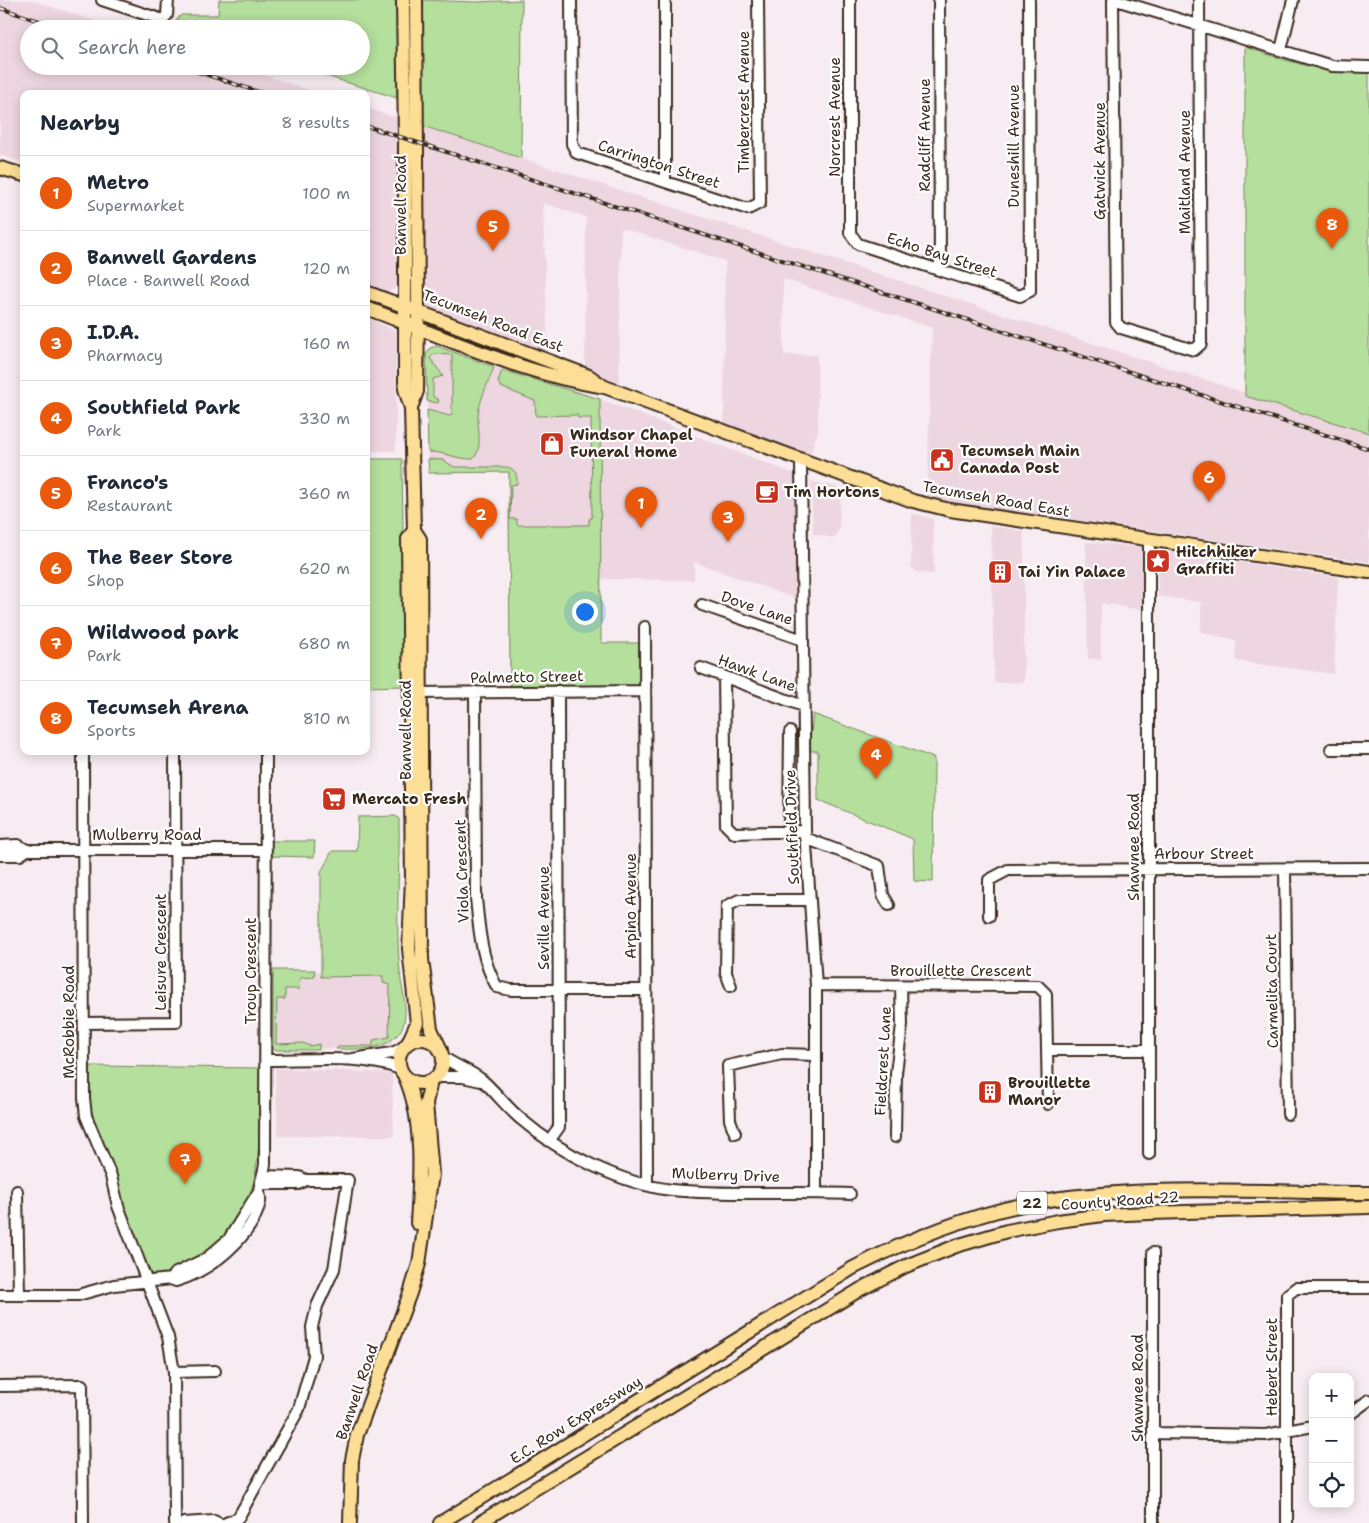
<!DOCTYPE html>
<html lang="en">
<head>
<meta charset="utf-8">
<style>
	:root { --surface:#fff; --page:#f2f2f3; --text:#1f2937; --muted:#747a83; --line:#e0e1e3; --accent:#ea580c }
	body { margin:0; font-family:"Shantell Sans",sans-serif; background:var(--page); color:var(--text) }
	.controls { position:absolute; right:15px; bottom:15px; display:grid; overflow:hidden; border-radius:10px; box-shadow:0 2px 12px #0003 }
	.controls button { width:45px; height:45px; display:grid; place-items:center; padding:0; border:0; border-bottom:1px solid var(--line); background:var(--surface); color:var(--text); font:25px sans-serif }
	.you { position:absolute; left:584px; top:611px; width:18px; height:18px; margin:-12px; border:4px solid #fff; border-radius:50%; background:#1a73e8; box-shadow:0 0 0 8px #1a73e833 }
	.badge { display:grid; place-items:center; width:32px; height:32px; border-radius:50%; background:var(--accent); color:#fff; font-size:16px; font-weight:700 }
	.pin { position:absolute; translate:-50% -41px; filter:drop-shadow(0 1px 2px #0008) }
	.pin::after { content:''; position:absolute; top:26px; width:18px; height:15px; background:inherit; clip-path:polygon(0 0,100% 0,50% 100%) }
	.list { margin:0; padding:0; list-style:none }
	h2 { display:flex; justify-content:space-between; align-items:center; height:65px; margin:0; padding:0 20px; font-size:21px }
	h2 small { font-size:16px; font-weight:400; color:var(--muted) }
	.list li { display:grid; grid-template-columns:32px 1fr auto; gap:15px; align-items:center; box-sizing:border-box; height:75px; padding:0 20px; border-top:1px solid var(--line) }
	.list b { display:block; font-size:19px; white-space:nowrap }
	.list p { margin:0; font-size:16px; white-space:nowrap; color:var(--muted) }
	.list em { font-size:16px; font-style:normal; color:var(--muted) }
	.icon { flex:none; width:28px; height:28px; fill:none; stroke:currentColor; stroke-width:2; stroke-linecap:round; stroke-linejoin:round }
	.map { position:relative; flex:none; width:1369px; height:1523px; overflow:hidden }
	.search { position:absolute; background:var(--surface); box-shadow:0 2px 12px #0003; left:20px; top:20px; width:350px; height:55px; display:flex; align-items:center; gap:12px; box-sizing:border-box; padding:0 18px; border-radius:28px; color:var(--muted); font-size:19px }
	.panel { position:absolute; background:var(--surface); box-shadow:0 2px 12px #0003; left:20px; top:90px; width:350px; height:665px; border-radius:10px }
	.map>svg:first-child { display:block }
</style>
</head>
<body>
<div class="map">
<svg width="1369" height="1523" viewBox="0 0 1369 1523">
	<rect width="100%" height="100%" fill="#f7ecf1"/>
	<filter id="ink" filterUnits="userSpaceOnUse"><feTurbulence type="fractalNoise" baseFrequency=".02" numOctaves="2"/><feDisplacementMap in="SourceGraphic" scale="10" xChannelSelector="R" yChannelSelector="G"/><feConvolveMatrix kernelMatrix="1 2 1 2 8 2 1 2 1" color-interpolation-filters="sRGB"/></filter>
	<g filter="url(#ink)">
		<path fill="#edd6e0" d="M0 0H30L120 29H29V66H236L321 94H24V163L0 155Z
			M366 108 1369 433V562L927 499 932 328 783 279 784 355H817L818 431 809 457 724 424 725 261 621 228 619 383 585 369 586 217 543 203 548 355 422 304 421 164 399 282 393 290 385 292 366 286Z
			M366 317 396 331V451H366Z
			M437 346 502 370 600 399 795 474 797 599 694 562V580L600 579V529L508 530V472L429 473 426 354 430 348Z
			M811 481 841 488 839 530 834 538 813 534Z
			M912 513 933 519 934 574 916 572 911 566Z
			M991 526 1024 531V682L994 683Z
			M1086 542 1142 547 1141 610 1101 603V660L1088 658Z
			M1158 550 1338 577 1334 674 1236 661V640L1201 632V602L1158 596Z
			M275 971 393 972 392 1049 275 1048Z
			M275 1068 392 1073 394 1136H278Z"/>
		<path fill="#b4df9c" stroke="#78845d" d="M219 0H396L397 98 294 66H361V29L170 28 181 15H218Z
			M421 0 476 2 522 0 521 158 423 126Z
			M1245 47C1287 61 1325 74 1369 72V433L1245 396Z
			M437 346 494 367C489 381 482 395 479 409 475 424 485 448 473 459 454 459 446 452 428 452L427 410 450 416 452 413V355L434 354 430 358 443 376 433 379V397L439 400 438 403 427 401 426 354 430 348Z
			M502 370 600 399 601 643H642V680L638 687 510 688 509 472 429 473 428 459 443 460 454 467H507C517 470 517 475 517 484L511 485 510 519H517V525H589V519L592 518 591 418H578L577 415 536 416 535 401 501 387 498 382Z
			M366 459H402L405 686 366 687Z
			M813 714 934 758 933 882 914 881 913 839 818 800V751H809Z
			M396 816 399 819C400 870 395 922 400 973 402 992 412 1020 397 1035 381 1052 358 1049 336 1049L339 1046H373V1040L389 1037 390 985 383 983V976L321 977V872L332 851H357L358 817Z
			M271 841H315L314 857 271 856Z
			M273 970H315L314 977 300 978 299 989H285V999H277L276 1044 303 1043 310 1046 319 1044V1050H273Z
			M89 1066 260 1068C259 1127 266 1192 225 1240 210 1258 178 1269 157 1277L145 1269 90 1106Z"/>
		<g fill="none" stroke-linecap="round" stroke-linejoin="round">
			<defs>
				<path id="minor" d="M102 0 163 20 167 15 168 0
					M571 0 572 144 577 153 748 209 760 203 758 0
					M665 0V182
					M850 0V233L858 244 1020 296 1030 291 1029 0
					M939 0 940 270
					M1113 0 1116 322 1121 328 1194 350 1201 344 1199 0
					M1116 0 1332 66 1369 67
					M1281 50 1293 0
					M801 460 805 831 816 985V1192
					M1149 540V1154
					M702 605 803 640
					M645 627 647 1184
					M701 668 803 706
					M724 677 726 825 734 833 805 831
					M475 692 476 898C479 928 481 960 497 987L511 990H646
					M415 693 644 691
					M1331 749H1369
					M83 751 84 1098 86 1116 111 1176 118 1206 168 1337 174 1372 175 1523
					M789 832 790 732
					M805 838 879 866 883 895 889 905
					M0 846 18 845 27 850H266
					M0 855H20L27 850
					M1285 869 1288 1114
					M989 916V880L1008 870 1369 868
					M816 985 1038 986 1046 994 1048 1104
					M731 986 726 973 727 906 739 900H810
					M84 1023 176 1022 175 751
					M1047 1050H1149
					M443 1057C455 1066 470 1070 482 1080 496 1092 507 1108 522 1120 560 1153 621 1184 672 1190 731 1196 790 1191 850 1194
					M353 1059 392 1053 403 1048
					M266 1060C308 1060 361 1054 401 1069
					M437 1077H463L481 1081
					M735 1133 730 1120 728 1066 782 1054 816 1055
					M895 1137 896 1073 902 1025 901 986
					M549 1141 559 1127 558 691
					M261 1184H299L306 1180
					M17 1191 19 1295
					M171 1279 174 1274 207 1258 229 1239 259 1191
					M0 1295H78L114 1285 171 1279 176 1281C208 1272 253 1237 260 1202 261 1199 259 1194 259 1191 260 1182 264 1173 265 1164L266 751
					M174 1372 215 1371
					M0 1386 82 1385 83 1523
					M1350 1414 1369 1400
					M1153 1433 1266 1435 1313 1426
					M184 1523 214 1521 218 1523
					M226 1523 238 1518 299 1409 314 1356 312 1327 317 1306 334 1269 348 1180H306L299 1177 264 1176
					M1153 1523V1253
					M1287 1523V1295L1296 1288H1369"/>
				<path id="major" d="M403 0 405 139V389L411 408 414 530 420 539 422 959 431 1029 441 1050
					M0 168 24 175
					M366 292 589 376 603 386
					M366 308C445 337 521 374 605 387L913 501 950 510 1369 572
					M411 408 417 391 418 310 416 0
					M399 1061a22 22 0 1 1 44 0a22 22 0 1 1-44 0Z
					M408 1043 417 1023 409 949 412 878 408 539 414 530
					M404 1075C424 1116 420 1179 417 1223
					M350 1523 352 1460 357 1435 410 1293 419 1264 432 1174 426 1103 431 1081
					M440 1523 853 1268C919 1234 988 1208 1061 1198 1163 1185 1267 1192 1369 1193
					M479 1523 861 1289 906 1266 956 1246 1007 1231 1058 1221 1103 1215 1150 1213 1369 1207"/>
			</defs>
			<use href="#minor" stroke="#3b2a1e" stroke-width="14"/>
			<use href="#major" stroke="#3b2a1e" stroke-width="16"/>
			<use href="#minor" stroke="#fff" stroke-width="10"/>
			<use href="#major" stroke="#fdde96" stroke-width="12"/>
			<defs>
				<path id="rail" d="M0 8 63 29
					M180 66 265 94
					M366 126 1369 449"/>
			</defs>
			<use href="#rail" stroke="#3b2a1e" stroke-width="4"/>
			<use href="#rail" stroke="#fff" stroke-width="2" stroke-dasharray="5.5" stroke-linecap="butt"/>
		</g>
	</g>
	<defs>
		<symbol id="shop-square" viewBox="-11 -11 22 22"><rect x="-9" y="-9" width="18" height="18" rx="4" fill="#c8321e" stroke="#fff"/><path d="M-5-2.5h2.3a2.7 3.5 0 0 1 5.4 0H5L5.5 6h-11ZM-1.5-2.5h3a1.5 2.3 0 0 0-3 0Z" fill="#fff"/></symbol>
		<symbol id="civic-square" viewBox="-11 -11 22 22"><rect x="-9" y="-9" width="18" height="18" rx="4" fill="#c8321e" stroke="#fff"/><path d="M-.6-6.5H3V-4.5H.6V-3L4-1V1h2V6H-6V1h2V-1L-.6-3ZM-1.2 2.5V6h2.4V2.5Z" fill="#fff"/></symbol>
		<symbol id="cafe-square" viewBox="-11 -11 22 22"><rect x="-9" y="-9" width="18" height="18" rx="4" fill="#c8321e" stroke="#fff"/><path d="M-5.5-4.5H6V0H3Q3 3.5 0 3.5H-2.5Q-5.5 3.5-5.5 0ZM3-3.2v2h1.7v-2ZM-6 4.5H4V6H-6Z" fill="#fff"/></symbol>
		<symbol id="sight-square" viewBox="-11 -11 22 22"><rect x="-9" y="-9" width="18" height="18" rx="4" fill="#c8321e" stroke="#fff"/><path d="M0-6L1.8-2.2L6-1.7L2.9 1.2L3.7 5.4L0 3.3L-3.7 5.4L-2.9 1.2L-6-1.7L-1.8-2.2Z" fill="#fff"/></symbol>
		<symbol id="building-square" viewBox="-11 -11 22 22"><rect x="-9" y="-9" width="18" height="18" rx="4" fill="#c8321e" stroke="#fff"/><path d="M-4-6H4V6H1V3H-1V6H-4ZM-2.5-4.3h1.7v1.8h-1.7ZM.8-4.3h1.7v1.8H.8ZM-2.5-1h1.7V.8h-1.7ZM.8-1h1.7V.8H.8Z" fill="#fff"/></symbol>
		<symbol id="supermarket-square" viewBox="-11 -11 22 22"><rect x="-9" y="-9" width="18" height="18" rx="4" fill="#c8321e" stroke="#fff"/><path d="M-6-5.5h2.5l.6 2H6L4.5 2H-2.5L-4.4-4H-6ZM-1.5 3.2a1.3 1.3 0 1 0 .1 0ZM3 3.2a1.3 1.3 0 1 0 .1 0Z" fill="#fff"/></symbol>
	</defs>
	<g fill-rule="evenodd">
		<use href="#shop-square" x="538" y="430" width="28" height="28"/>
		<use href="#civic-square" x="928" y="446" width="28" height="28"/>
		<use href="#cafe-square" x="753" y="478" width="28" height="28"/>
		<use href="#sight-square" x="1144" y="547" width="28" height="28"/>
		<use href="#building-square" x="986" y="558" width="28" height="28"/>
		<use href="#supermarket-square" x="320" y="785" width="28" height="28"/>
		<use href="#building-square" x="976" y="1078" width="28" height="28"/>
	</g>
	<g text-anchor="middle" stroke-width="4.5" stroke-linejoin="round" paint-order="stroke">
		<rect fill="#fff" stroke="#766a62" stroke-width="1" x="1017" y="1191.5" width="30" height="23" rx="4"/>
		<g font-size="14" font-weight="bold" fill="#3b2a1e">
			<text x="1032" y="1208">22</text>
		</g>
		<g font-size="15" fill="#3b2a1e" stroke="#fff">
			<text transform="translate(744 102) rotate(-90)" y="5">Timbercrest Avenue</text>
			<text transform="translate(835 117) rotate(-90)" y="5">Norcrest Avenue</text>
			<text transform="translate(925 135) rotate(-90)" y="5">Radcliff Avenue</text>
			<text transform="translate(1014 146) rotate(-90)" y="5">Duneshill Avenue</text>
			<text transform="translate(1100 161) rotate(-90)" y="5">Gatwick Avenue</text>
			<text transform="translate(659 164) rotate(18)" y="5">Carrington Street</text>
			<text transform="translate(1185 172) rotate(-90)" y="5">Maitland Avenue</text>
			<text transform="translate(401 205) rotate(-90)" y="5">Banwell Road</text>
			<text transform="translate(942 255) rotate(18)" y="5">Echo Bay Street</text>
			<text transform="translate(493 321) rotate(21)" y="5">Tecumseh Road East</text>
			<text transform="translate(996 499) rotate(10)" y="5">Tecumseh Road East</text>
			<text transform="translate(757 608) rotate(19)" y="5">Dove Lane</text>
			<text transform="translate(757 673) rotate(20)" y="5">Hawk Lane</text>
			<text transform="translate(527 677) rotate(-1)" y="5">Palmetto Street</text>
			<text transform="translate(406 730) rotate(-90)" y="5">Banwell Road</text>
			<text transform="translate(792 827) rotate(-92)" y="5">Southfield Drive</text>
			<text x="147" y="840">Mulberry Road</text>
			<text transform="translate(1134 847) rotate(-90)" y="5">Shawnee Road</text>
			<text x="1204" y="859">Arbour Street</text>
			<text transform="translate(462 871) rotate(-92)" y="5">Viola Crescent</text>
			<text transform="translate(631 906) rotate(-90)" y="5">Arpino Avenue</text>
			<text transform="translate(544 918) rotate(-90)" y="5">Seville Avenue</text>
			<text transform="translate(161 952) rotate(-90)" y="5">Leisure Crescent</text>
			<text transform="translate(251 971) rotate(-90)" y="5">Troup Crescent</text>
			<text x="961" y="976">Brouillette Crescent</text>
			<text transform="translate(1272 991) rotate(-91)" y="5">Carmelita Court</text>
			<text transform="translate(69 1022) rotate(-90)" y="5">McRobbie Road</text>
			<text transform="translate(883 1061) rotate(-87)" y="5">Fieldcrest Lane</text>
			<text transform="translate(726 1175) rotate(2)" y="5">Mulberry Drive</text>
			<text transform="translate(1120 1201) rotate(-4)" y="5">County Road 22</text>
			<text transform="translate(1272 1367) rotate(-90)" y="5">Hebert Street</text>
			<text transform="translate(1138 1388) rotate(-90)" y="5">Shawnee Road</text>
			<text transform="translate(357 1392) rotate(-71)" y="5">Banwell Road</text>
			<text transform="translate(576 1420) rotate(-32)" y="5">E.C. Row Expressway</text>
		</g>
		<g font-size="15" font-weight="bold" fill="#3b2a1e" stroke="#fff" text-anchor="start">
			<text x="570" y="440">Windsor Chapel<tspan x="570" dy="17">Funeral Home</tspan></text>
			<text x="960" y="456">Tecumseh Main<tspan x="960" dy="17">Canada Post</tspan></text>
			<text x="784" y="497">Tim Hortons</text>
			<text x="1176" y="557">Hitchhiker<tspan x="1176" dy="17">Graffiti</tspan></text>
			<text x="1018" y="577">Tai Yin Palace</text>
			<text x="352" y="804">Mercato Fresh</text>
			<text x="1008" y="1088">Brouillette<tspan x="1008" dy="17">Manor</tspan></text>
		</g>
	</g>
</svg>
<div class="controls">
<button>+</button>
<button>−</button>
<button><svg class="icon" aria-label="locate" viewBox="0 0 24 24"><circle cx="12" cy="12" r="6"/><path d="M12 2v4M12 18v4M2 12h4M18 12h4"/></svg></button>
</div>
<div class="you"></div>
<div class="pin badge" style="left:641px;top:528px">1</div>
<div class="pin badge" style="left:481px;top:539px">2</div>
<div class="pin badge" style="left:728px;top:542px">3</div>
<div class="pin badge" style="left:876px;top:779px">4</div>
<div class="pin badge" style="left:493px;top:251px">5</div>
<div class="pin badge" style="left:1209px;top:502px">6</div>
<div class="pin badge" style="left:185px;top:1184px">7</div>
<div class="pin badge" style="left:1332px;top:249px">8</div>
<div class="search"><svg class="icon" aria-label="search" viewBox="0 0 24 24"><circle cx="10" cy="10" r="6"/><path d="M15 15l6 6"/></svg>Search here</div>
<section class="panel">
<h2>Nearby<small>8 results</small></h2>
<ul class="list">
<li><span class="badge">1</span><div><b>Metro</b><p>Supermarket</p></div><em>100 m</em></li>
<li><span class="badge">2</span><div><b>Banwell Gardens</b><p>Place · Banwell Road</p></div><em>120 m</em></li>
<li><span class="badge">3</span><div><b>I.D.A.</b><p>Pharmacy</p></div><em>160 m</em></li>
<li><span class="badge">4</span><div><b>Southfield Park</b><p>Park</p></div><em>330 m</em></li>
<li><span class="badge">5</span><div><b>Franco's</b><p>Restaurant</p></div><em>360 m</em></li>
<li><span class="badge">6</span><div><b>The Beer Store</b><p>Shop</p></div><em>620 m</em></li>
<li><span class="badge">7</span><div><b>Wildwood park</b><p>Park</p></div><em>680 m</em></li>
<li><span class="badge">8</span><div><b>Tecumseh Arena</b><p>Sports</p></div><em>810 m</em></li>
</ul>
</section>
</div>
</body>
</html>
